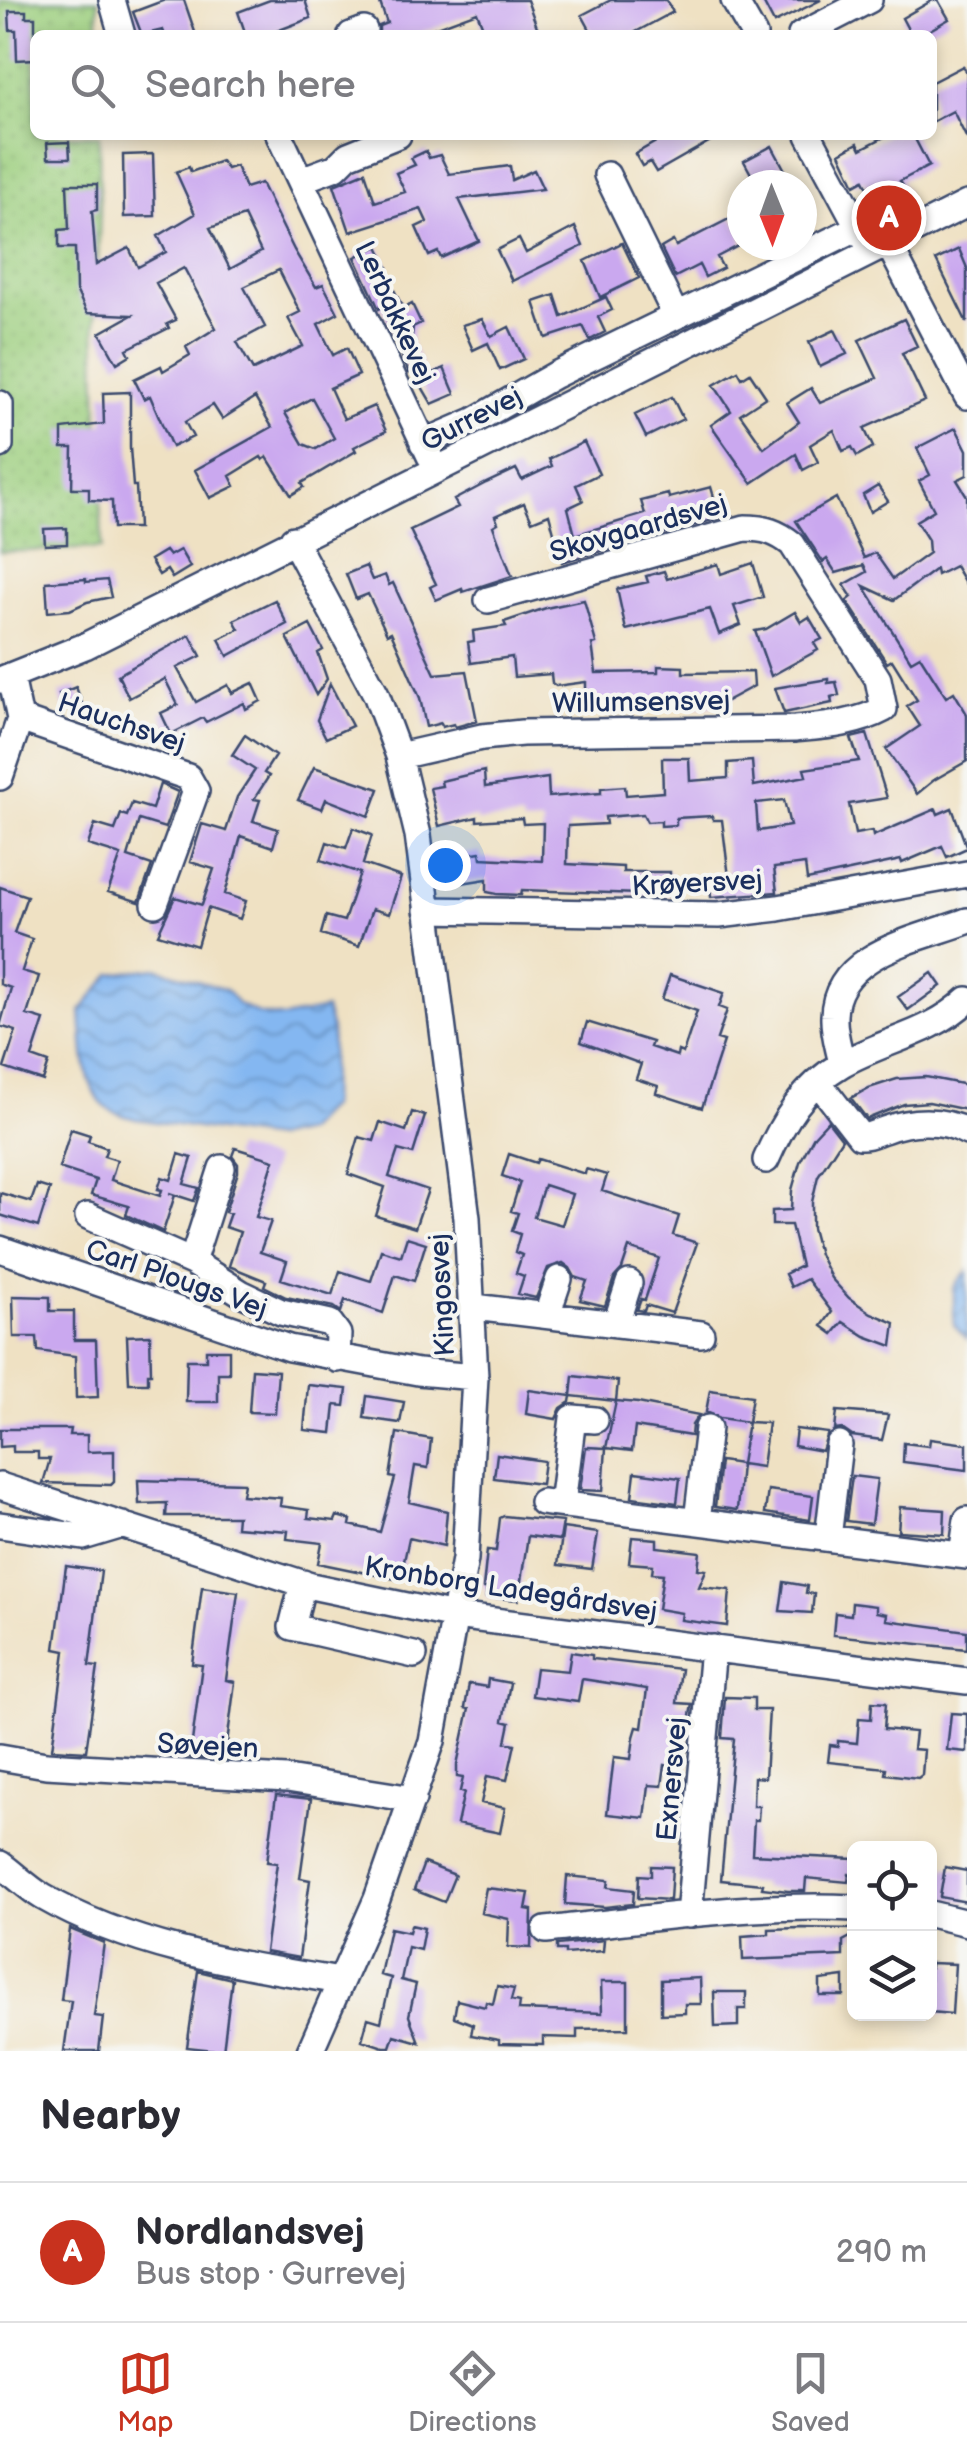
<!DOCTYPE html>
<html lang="en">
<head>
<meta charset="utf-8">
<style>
	:root { --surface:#fff; --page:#f2f2f3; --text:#2b2b33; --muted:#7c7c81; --line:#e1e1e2; --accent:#c8321e }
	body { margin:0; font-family:"Balsamiq Sans",sans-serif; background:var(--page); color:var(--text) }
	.controls { position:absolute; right:30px; bottom:30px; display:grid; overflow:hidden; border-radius:15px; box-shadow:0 5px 15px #0003 }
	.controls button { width:90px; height:90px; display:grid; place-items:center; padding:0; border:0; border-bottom:2px solid var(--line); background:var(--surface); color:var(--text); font:50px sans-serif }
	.compass { position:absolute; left:727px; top:170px; width:90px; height:90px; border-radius:50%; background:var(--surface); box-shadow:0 5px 15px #0003; rotate:179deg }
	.you { position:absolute; left:445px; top:865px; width:35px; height:35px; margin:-25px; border:8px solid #fff; border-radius:50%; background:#1a73e8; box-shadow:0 0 0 15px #1a73e833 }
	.badge { display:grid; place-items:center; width:65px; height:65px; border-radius:50%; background:var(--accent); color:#fff; font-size:32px; font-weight:700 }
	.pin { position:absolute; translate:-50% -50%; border:5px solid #fff; box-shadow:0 2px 10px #0006 }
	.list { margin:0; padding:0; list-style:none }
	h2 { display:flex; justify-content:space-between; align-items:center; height:130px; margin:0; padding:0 40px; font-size:42px }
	h2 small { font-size:32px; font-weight:400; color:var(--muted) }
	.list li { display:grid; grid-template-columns:65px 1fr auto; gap:30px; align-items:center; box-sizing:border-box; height:140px; padding:0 40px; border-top:2px solid var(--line) }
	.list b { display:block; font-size:38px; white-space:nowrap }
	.list p { margin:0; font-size:32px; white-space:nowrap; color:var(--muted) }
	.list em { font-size:32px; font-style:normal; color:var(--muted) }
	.icon { flex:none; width:55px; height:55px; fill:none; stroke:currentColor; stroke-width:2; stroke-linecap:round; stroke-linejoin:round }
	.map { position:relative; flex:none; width:967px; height:2051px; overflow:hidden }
	.search { position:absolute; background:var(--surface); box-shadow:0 5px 15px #0003; left:30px; right:30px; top:30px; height:110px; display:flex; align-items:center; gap:25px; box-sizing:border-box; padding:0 35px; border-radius:15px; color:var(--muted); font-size:38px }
	.sheet { height:270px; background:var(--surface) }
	nav { display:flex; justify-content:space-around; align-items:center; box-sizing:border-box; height:140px; border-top:2px solid var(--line); background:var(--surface); font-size:28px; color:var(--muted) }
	nav a { display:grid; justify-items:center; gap:5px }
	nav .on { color:var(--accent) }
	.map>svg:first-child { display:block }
</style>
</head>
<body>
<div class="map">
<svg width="967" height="2051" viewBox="0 0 967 2051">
	<defs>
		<pattern id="park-dots" width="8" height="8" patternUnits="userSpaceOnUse" patternTransform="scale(2.5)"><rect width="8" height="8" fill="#9dcf7f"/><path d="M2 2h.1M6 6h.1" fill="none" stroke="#87b270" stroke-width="1.8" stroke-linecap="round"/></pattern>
		<pattern id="water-waves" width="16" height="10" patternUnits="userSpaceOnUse" patternTransform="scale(2.5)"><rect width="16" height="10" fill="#84b7f1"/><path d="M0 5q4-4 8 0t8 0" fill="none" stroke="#6b95c6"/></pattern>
	</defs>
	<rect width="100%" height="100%" fill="#f6f6f2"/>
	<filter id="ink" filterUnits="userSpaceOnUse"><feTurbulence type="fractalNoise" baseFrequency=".01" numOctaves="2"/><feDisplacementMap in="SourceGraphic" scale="20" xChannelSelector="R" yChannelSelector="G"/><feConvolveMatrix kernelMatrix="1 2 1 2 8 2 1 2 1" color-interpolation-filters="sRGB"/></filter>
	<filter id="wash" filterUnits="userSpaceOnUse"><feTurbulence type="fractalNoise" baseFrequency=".0048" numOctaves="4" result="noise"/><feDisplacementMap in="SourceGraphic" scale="40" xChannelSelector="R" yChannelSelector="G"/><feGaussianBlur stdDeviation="2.25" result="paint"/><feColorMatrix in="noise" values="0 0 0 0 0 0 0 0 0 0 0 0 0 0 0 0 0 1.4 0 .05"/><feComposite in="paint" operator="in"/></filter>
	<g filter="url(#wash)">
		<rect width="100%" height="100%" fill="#efe1c3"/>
		<path fill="url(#park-dots)" stroke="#5c7f6e" stroke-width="2.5" d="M0 0H98V35H35V135H99L100 214 95 325 102 548 0 552Z"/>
		<path fill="url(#water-waves)" stroke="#5073a8" stroke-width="2.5" d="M156 968 226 990 238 1004 259 1014 284 1018 325 1009 332 1033 330 1106 305 1132 274 1139 135 1119C123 1115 107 1112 99 1100 82 1076 83 1039 81 1011L111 974Z
			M967 1271V1339L954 1325V1288Z"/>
		<g id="blocks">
			<path fill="#caa8ef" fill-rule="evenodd" d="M165 0H184L196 35H165L163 30 142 35 133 12Z
				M270 0H305L311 18 274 32 275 35H246L238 12Z
				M379 0H527L540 35H486L477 12 415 35H379V26L387 23Z
				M611 0H666L673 12 630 35H593L582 15Z
				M762 0H821L774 23Z
				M933 0H938L949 19 921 35H911L902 18Z
				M9 11H26V17H35V59L17 60 16 30H10Z
				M963 66 967 74V139L953 111 932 122V82Z
				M668 135H721L656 172 650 162 642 166 635 154Z
				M888 135H913L929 166 900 181 907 193 890 203 880 186 870 192 864 180 855 185 840 153 858 143 861 149Z
				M69 142 70 158H48L47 143Z
				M772 146 793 185H757L744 161Z
				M426 151 429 158 440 155 449 174 510 166 512 180 534 170 543 189 459 199 479 241 441 258 438 252 429 256 416 227 427 222 421 209 350 232 334 185 365 172 375 202 405 192 396 173 415 165 411 158Z
				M153 154 155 216 124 217 123 155Z
				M221 161 227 169 236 166 245 188 261 183 294 250 316 287 323 284 338 313 318 324 333 355 347 348 359 375 330 388 344 419 374 406 386 431 354 447 356 451 302 483 304 487 291 495 267 457 263 460 261 457 230 476 235 486 210 498 195 470 272 427 255 398 222 419 213 405 185 422 193 437 172 447 150 396 144 399 134 379 161 366 163 371 190 355 186 347 216 328 184 268 156 283 176 320 167 324 169 328 127 349 130 355 117 363 100 333 132 315 87 313 76 290 75 248H59V230L69 229 67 184H97V210L92 211 96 265 129 248 138 267 166 252 158 236 195 214 176 172 189 167 191 172ZM244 216 261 252 230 269 210 228ZM279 270 300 312 288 318 303 346 253 370 237 342 265 327 244 287ZM312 398 334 438 316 449 303 444 285 413Z
				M733 217 742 234V244L717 257 723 268 705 277 699 265 675 277 661 248 673 241 676 246Z
				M575 227 583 246 512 281 497 250 519 239 526 253Z
				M622 243 639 278 600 297 585 261Z
				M378 246 388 267 384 269 399 300 404 308 412 304 421 323 413 327 411 342 423 367 409 373 382 307 379 309 355 257Z
				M959 249 967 268V323L936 260Z
				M555 295 562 317 606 297 612 310 598 317 605 332 590 340 583 326 546 338 534 302Z
				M482 319 491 336 509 327 524 359 500 370 488 343 473 350 462 325Z
				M904 319 917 346 902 353 925 401 864 428 873 447 857 456 852 447 843 451 834 430 810 445 818 462 803 470 796 454 752 483 711 425 731 411 714 385 738 371 742 378 750 373 766 397 740 414 764 448 799 422 787 403 811 388 820 403 877 378 859 340Z
				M835 330 847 354 820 367 809 342Z
				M444 368 455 394 432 404 418 380Z
				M130 392V448L133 486H136L138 528H113L112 501 89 500V488H72L73 448H62V429L104 424 103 393Z
				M672 397 683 419 646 437 635 415Z
				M956 428 967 450V475L957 480 967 496V586L955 566 937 575 936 569 894 600 864 586 911 661 920 656 946 697 954 692 967 714V761L934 780 917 794 886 749 920 726 907 706 917 700 892 660 887 663 847 601 852 597 844 585 867 572 864 565 836 573 827 559 823 562 796 521 836 498 864 558 875 553 893 579 929 553 928 540 916 521 934 510 919 481 930 475 917 448Z
				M584 442 599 474 576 485 583 501 568 508 575 535 645 514 641 501 668 494 669 498 711 487 720 518 562 562 549 514 532 521 524 503 495 516 498 523 493 526 512 576 463 592 462 589 436 600 430 587 436 584 410 530 458 507 454 500 486 483 516 469 522 480 552 466 549 459Z
				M878 486 888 501 870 512 863 495Z
				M67 528V544L45 545 44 529Z
				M180 550 190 567 172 578 167 570 159 575 150 560 165 551 169 556Z
				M753 563 763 597 734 606 741 625 719 634 710 609 626 630 617 589 648 582 646 576 664 571 667 579 718 564 721 574Z
				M366 566 372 580 385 575 389 585 393 583 435 674 467 671 477 721 455 727 454 724 442 727 441 723 426 727 420 698 391 632 387 634 368 594 356 599 346 574Z
				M86 579V582L107 580 111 597 87 602 70 610 48 612 46 582Z
				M275 600 287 624 228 656 219 639 239 629 234 620Z
				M584 600 596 643 592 644 596 673 658 672V666L683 667V673L753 672 754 686 717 706 646 705V709L586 710V682L556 686 552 683 551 674 514 677 512 657 471 663 468 642 474 641 473 631 506 626 504 622 546 608Z
				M795 612 801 622 809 617 822 639 814 643 818 650 771 676 755 631 766 629Z
				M310 625 323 650 318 653 327 679 316 695 287 637Z
				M190 635 201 656 177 668 196 702 228 685 232 693 253 683 261 701 246 709 244 703 206 722 203 718 171 734 161 713 178 705 165 679 129 698 118 675Z
				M828 679V683L836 682 839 695 831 697 832 703 784 713 775 688Z
				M330 684 352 726 326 738 317 720Z
				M76 687 82 703 65 710 59 694Z
				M867 734 887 798 849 804 855 834 872 831 873 836 936 809 938 814 952 808 967 848 947 857 942 846 902 863 901 860 807 880 805 864 774 868 777 892 711 897 710 883 729 877 722 820H713L712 816 676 818V825L661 826V821L647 822 643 814 605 817 606 824 568 826 567 864 623 867V872H670V895L522 890 521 895 497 894 487 892V879L449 885 445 858 480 852 481 858 542 861 543 823 523 824 522 818 477 821V817L439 826 430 788 442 786 441 781 484 771 485 787 548 778 549 797 601 793V788L625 786 626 795 663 792 662 758H689L690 781 728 778V763L752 761 754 786 806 776 804 769 859 761 851 738ZM784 800 790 826 758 831 756 803Z
				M245 735 275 756 264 773 269 776 254 799 260 800 253 821 278 829 273 847 241 836 225 894 246 901 240 919 208 908 197 946 158 934 175 897 202 905 214 869 190 862 202 824 226 831 237 797 255 770 232 755Z
				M314 767 379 789 369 816 326 799 322 809 298 800Z
				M160 784 178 792 165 828 139 820 128 857 152 865 139 902 108 892 121 855 88 845 95 824 115 830 121 814 127 816 132 803 152 809Z
				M353 828 372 835 363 864 401 877 389 914 372 909 359 946 321 934 326 916 344 921 360 873 321 860 327 842 346 848Z
				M0 887 27 896 14 933 32 939 22 971 39 976 27 1015 44 1020 32 1057 49 1063 43 1081 4 1068 16 1031 0 1026 11 988 0 984Z
				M932 973 941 986 908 1010 898 997Z
				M670 975 724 993 719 1007 727 1010 717 1039 724 1041 702 1108 656 1093 658 1086 636 1079 641 1064 581 1042 587 1022 652 1042 650 1047 677 1056 678 1051 683 1053 697 1011 662 999Z
				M926 1077 967 1085V1110L929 1102 904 1104 867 1119 851 1098 869 1088 897 1079Z
				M412 1112 425 1116 413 1154 398 1150 389 1177 428 1190 415 1228 376 1216 385 1187 348 1174 359 1137 374 1141 380 1122 406 1131Z
				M828 1121 842 1139 818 1176 812 1202V1228L819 1254 831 1278 849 1298 871 1313 895 1323 892 1346 865 1336 843 1322 833 1334 822 1326 832 1312 807 1279 791 1287 785 1274 801 1266 791 1225H772V1211L791 1210 792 1190 800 1162 814 1136Z
				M71 1129 90 1135 88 1141 107 1148 104 1156 117 1160 111 1180 160 1196 162 1190 158 1189 162 1177 171 1180 179 1154 192 1158 184 1184 199 1188 194 1201 169 1193 175 1195 163 1232 126 1215 129 1206 91 1195 96 1180 59 1168Z
				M235 1148 274 1160 256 1217 271 1221 260 1252 287 1261 281 1279 332 1295 340 1271 371 1281 381 1250 401 1256 407 1237 426 1243 414 1281 395 1275 383 1313 345 1300 341 1312 334 1307 286 1297 264 1286 266 1281 229 1266 240 1232 225 1227 230 1213 225 1212 238 1172V1164L232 1156Z
				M509 1154 536 1163 538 1159 585 1174 586 1169 607 1175 602 1191 679 1216 673 1235 697 1243 672 1313 646 1305 644 1311 637 1310 641 1299 645 1300 659 1258 629 1248 622 1269 614 1278 605 1306 580 1300 587 1281 575 1277 570 1268 563 1263 548 1268 536 1298 518 1294 524 1276 516 1273 522 1255 515 1252 520 1234 512 1231 518 1213 511 1211 520 1182 502 1176ZM544 1185 572 1194 562 1225 534 1217Z
				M37 1185 50 1189 38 1227 0 1215V1193L31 1202Z
				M13 1296 50 1297V1311H74V1340H96L98 1397 76 1398 75 1356 38 1351 37 1337H14Z
				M150 1335 151 1373H148V1383H129L127 1336Z
				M206 1350H229V1373H218V1402H186L187 1360H206Z
				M252 1369 278 1371 275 1413 249 1412Z
				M573 1376 618 1381 616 1401 571 1396Z
				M308 1385 347 1389 345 1406 335 1405 332 1433 304 1430Z
				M529 1390 571 1396 570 1402 561 1408 556 1419 526 1414Z
				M710 1390 752 1396 748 1422 720 1418 706 1412Z
				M367 1396 404 1402 400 1423 364 1418Z
				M616 1401 638 1403 699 1415 692 1425 691 1436 635 1427 632 1451 606 1448Z
				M837 1411 888 1415 882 1440 852 1436 842 1429 835 1430Z
				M748 1422 768 1423 762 1467 741 1464Z
				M0 1429H70L69 1435H87V1452L114 1451V1482L111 1485 43 1483 50 1459H38V1452H13V1446L0 1447Z
				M796 1429 828 1433 822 1451 794 1446Z
				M397 1433 431 1439 428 1468 415 1466 409 1502 447 1511 444 1546 409 1538 400 1580 318 1563 322 1543 287 1539 288 1531 236 1527 237 1516H166L167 1503 139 1504 138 1480 244 1483 242 1495 281 1498 280 1506 309 1510 308 1518 335 1521 337 1516 351 1520 350 1525 380 1532 395 1478 390 1477Z
				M930 1439 967 1444V1470L903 1462 904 1443 929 1446Z
				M586 1447 606 1448 603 1491 580 1490Z
				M497 1454 544 1461 541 1484 494 1478Z
				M720 1461 741 1464 737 1510 715 1507Z
				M635 1472 680 1478 677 1503 632 1497Z
				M852 1476 877 1479 871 1524 846 1521Z
				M768 1490 813 1496 810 1520 765 1513Z
				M900 1507 945 1510 944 1534 898 1531Z
				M504 1516 563 1522 560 1540 528 1536 518 1600 486 1597 487 1588H483L487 1550 496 1551 500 1518Z
				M563 1528 598 1533 592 1569 558 1565Z
				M632 1537 657 1539V1547L700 1552 698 1569 706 1570 699 1587 730 1590 727 1626 681 1620 682 1613 658 1609 663 1574 652 1573 653 1565 629 1563Z
				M66 1566 101 1571 89 1666 98 1667 86 1751 52 1749 65 1651 55 1649Z
				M784 1582 807 1586 806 1593 814 1594 812 1613 780 1611Z
				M202 1587 238 1592 226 1680 235 1682 225 1759 190 1757 202 1665 192 1664Z
				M852 1603 876 1606V1612L887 1614 886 1620 967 1631V1649L833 1635 835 1613 851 1615Z
				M571 1652 592 1655V1659L681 1669 677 1703 692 1704 681 1768 665 1765 662 1786 649 1785 645 1818 607 1814 614 1757 631 1759 634 1737 637 1727 642 1728 647 1689 582 1679 578 1702 532 1696 536 1668 568 1671Z
				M488 1679 510 1683 503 1721 510 1723 506 1742 515 1744 507 1780 487 1776 481 1803 505 1808 500 1833 457 1824 464 1792 460 1791 463 1778 457 1777V1765L469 1709 465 1708 469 1684 487 1687Z
				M725 1697 754 1698V1710H769L765 1778 754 1777 753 1806H759L758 1820H754L752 1854 854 1859V1874H849L848 1882 806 1878 805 1891H788L762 1888 763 1884 721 1880 734 1739 722 1738Z
				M872 1702 886 1703 884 1729 915 1732 913 1749 924 1750 922 1775 918 1778 885 1774 886 1768 828 1762 830 1745 838 1746V1741L857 1743 859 1718 871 1719Z
				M951 1713 967 1714V1752L947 1750Z
				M276 1795 311 1799 300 1878 310 1880 299 1958 265 1952 277 1863 267 1862Z
				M424 1863 455 1875 444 1902 414 1890Z
				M651 1866 672 1867 670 1900 638 1898 639 1875 651 1876Z
				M945 1867 967 1871V1902L940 1897Z
				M567 1876 609 1880 608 1887 634 1890 633 1904 605 1907 565 1904Z
				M486 1888 529 1893 526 1909 532 1910 531 1948 508 1947 509 1919 481 1913Z
				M411 1925 424 1928 420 1950 408 1947 401 1980 416 1984 409 2016 419 2042 394 2035 390 2047H383L362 2040 368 2018 381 2022 391 1978 380 1975 390 1928 409 1932Z
				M800 1928 854 1929V1935L843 1941V1956L743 1960 742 1936 769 1934V1929Z
				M70 1929 104 1943 94 2016 103 2017 99 2051H64L71 2001 61 2000Z
				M604 1940 603 1951 565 1954V1950H557V1945Z
				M930 1963 955 1964 952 2014 930 2012Z
				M198 1971 232 1979 223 2051 187 2047Z
				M844 1977V1996H820V1980Z
				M700 1978 701 2004H685V2013L661 2014V1980Z
				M601 1982H628V2028L577 2029V2038L543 2037V2045L499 2044V2040L471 2035 473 2024 454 2017 457 2000 485 2007 486 2002 493 2004 497 1986 514 1989 511 2000 520 2002 519 2010 602 2013Z
				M714 1992H746V2009H738V2026L715 2027Z"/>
		</g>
	</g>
	<g filter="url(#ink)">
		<use href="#blocks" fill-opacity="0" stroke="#3b4a6d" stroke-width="2.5"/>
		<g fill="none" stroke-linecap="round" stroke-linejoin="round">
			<defs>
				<path id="minor" d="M112 0 122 35
					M734 0 754 35
					M351 35 364 30
					M801 35 869 0
					M279 135 430 456
					M809 135 866 241
					M607 175 676 316
					M301 180 336 167 348 155 398 135
					M888 243 967 396
					M0 404V445
					M423 443 474 421 555 375 859 227
					M293 539 376 694 399 756 418 835 467 1218 475 1377 465 1559 432 1741 377 1899 310 2051
					M0 680 85 646 967 204
					M20 719 188 777 196 791 155 904
					M399 756 482 737 522 733 795 729C826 726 856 724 884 709L878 679 792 544C777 532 765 528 745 528L488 600
					M0 777 20 719 11 677
					M427 910 719 915 778 908 967 874
					M842 1064C839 1048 833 1032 834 1016 835 953 919 939 967 921
					M818 1082 860 1136C870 1137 874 1133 884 1130 910 1120 942 1118 967 1132
					M766 1160C783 1121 804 1086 842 1064 884 1040 931 1034 967 1000
					M88 1216 192 1262 241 1293 281 1312 330 1323 338 1334 337 1359
					M0 1249 289 1348 418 1372 475 1377
					M192 1262 222 1168
					M474 1307 701 1334
					M547 1315 559 1279
					M616 1324 629 1283
					M0 1486 311 1586 455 1616 967 1681
					M542 1502 967 1556
					M562 1504 573 1418 595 1420
					M697 1521 708 1428
					M0 1525 83 1537 123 1525
					M828 1538 839 1445
					M962 1555 967 1520
					M303 1583 292 1627 414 1655
					M0 1757 46 1765 287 1779 413 1799
					M0 1864C14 1874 28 1888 43 1897 134 1949 238 1964 340 1981
					M930 1914 967 1923
					M689 1915 713 1648
					M546 1930C648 1919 752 1903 854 1908"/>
			</defs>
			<use href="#minor" stroke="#3b4a6d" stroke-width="30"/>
			<use href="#minor" stroke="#fff" stroke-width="25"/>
		</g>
	</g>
	<g text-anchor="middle" stroke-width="8" stroke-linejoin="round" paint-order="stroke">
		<g font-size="28" fill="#1b2f5e" stroke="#f6f6f2">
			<text transform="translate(396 312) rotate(65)" y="10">Lerbakkevej</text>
			<text transform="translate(471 418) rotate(-27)" y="10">Gurrevej</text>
			<text transform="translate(638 527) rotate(-16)" y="10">Skovgaardsvej</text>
			<text transform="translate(641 701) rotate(-1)" y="10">Willumsensvej</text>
			<text transform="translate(122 722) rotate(19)" y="10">Hauchsvej</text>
			<text transform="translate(697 882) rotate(-3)" y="10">Krøyersvej</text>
			<text transform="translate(177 1278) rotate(19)" y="10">Carl Plougs Vej</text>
			<text transform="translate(441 1295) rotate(-93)" y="10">Kingosvej</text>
			<text transform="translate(511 1588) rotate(9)" y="10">Kronborg Ladegårdsvej</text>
			<text transform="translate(208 1745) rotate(3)" y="10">Søvejen</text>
			<text transform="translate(671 1779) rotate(-85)" y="10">Exnersvej</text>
		</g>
	</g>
</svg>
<div class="controls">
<button><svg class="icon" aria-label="locate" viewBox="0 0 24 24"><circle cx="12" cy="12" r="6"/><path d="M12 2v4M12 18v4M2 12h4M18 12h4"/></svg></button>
<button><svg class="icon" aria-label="layers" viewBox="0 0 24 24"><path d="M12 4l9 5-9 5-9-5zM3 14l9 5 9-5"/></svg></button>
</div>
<svg class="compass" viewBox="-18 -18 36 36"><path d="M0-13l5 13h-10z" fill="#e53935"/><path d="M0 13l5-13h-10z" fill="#7c7c81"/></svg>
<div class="you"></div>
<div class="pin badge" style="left:889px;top:218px">A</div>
<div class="search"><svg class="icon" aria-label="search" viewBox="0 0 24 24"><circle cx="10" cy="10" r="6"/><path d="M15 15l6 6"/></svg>Search here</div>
</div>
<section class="sheet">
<h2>Nearby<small></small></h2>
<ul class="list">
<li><span class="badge">A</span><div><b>Nordlandsvej</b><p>Bus stop · Gurrevej</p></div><em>290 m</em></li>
</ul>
</section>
<nav>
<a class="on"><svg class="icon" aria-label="map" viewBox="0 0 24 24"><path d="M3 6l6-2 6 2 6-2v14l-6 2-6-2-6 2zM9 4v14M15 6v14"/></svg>Map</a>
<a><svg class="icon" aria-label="directions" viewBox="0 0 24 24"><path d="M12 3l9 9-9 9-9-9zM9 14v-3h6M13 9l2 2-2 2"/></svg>Directions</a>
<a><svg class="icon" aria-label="saved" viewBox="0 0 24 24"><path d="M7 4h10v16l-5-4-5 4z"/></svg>Saved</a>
</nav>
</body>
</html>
